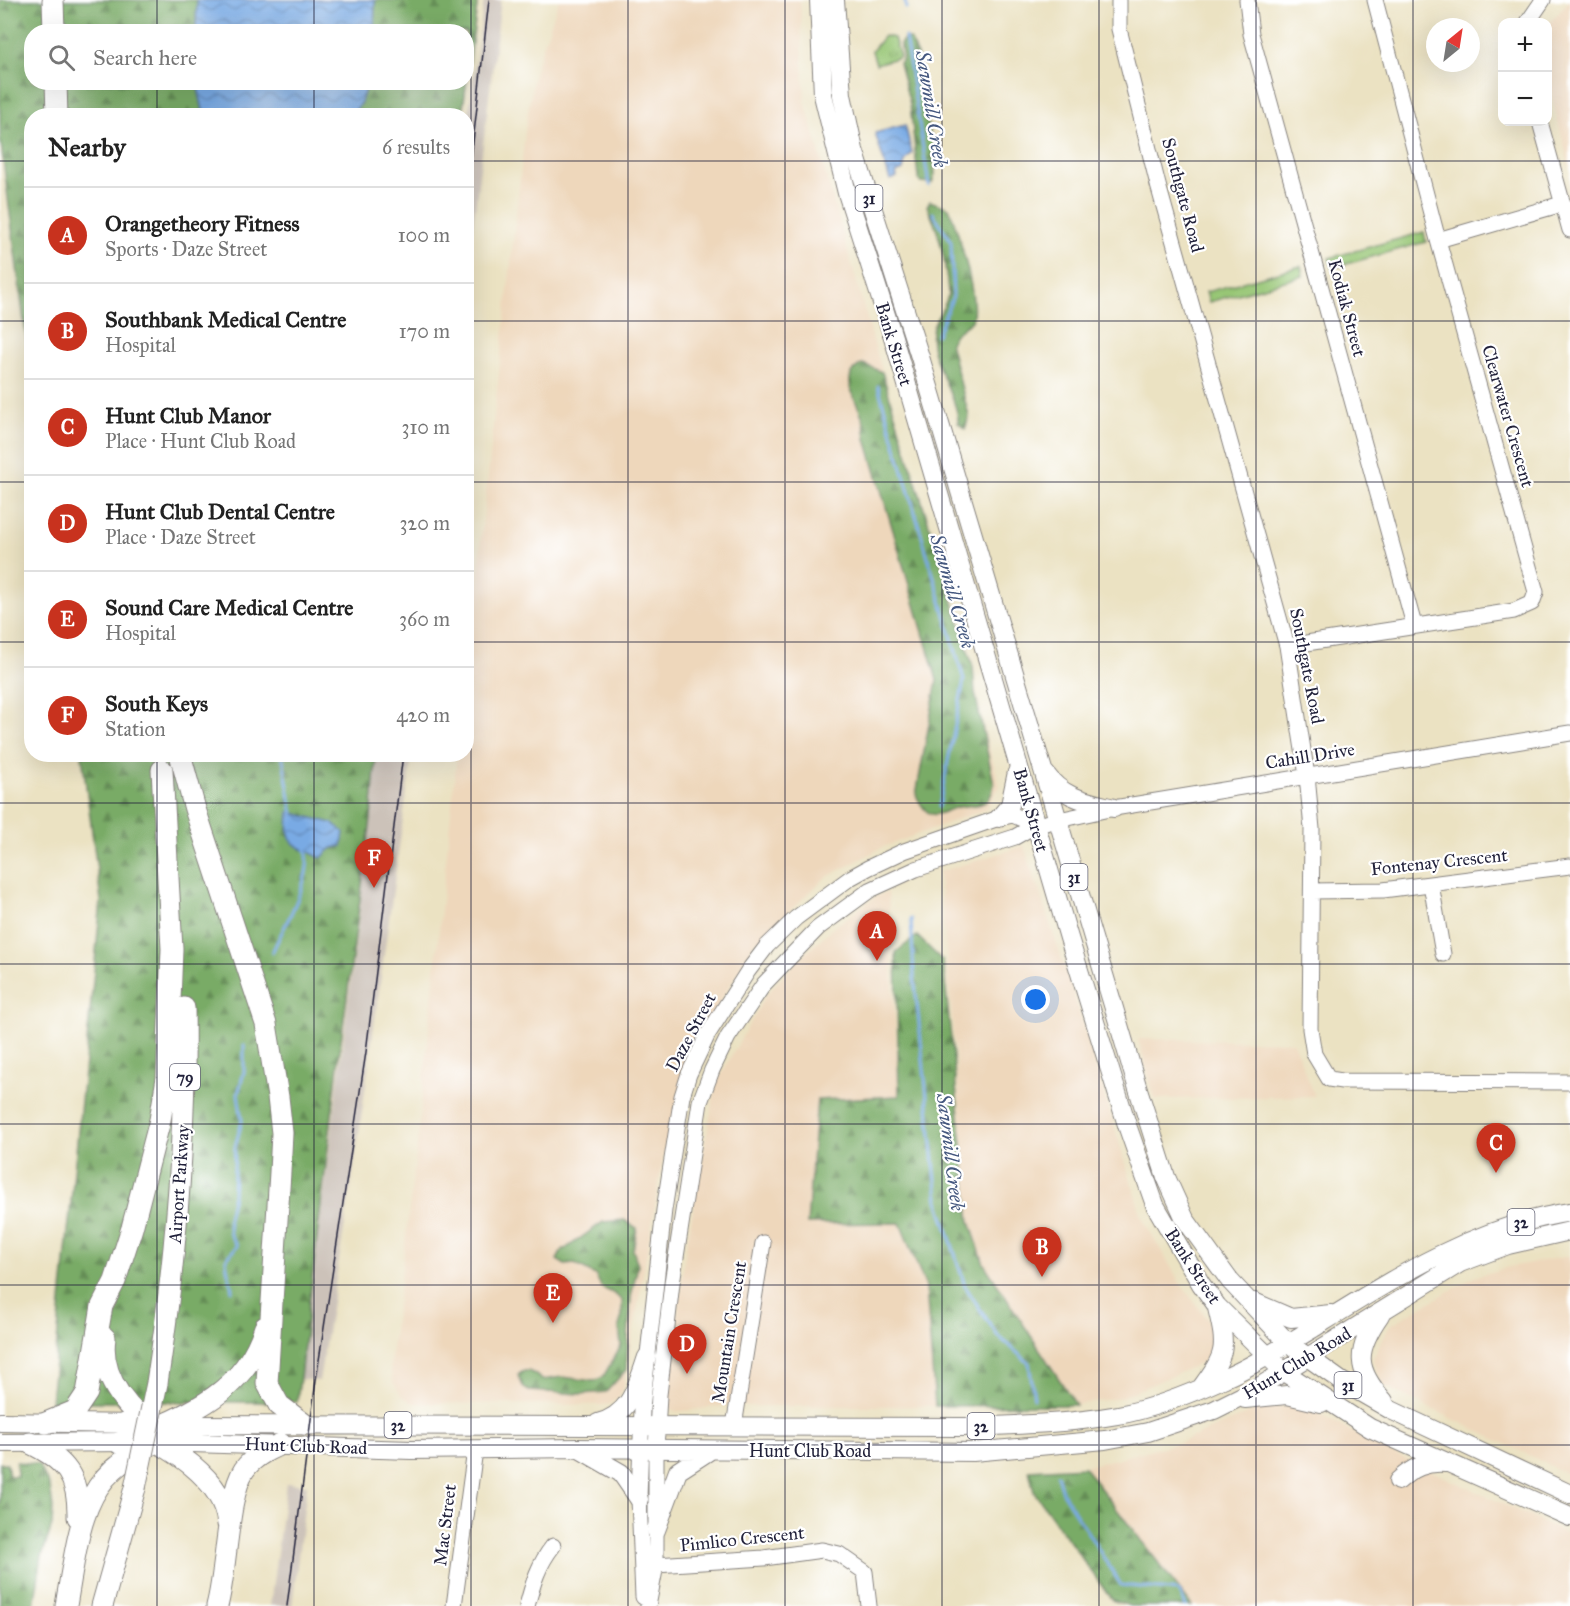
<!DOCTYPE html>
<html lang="en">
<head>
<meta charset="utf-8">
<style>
	:root { --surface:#fff; --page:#f2f2f2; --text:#222; --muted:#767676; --line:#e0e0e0; --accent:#c8321e }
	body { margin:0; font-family:"IM FELL Great Primer",serif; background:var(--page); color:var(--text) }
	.controls { position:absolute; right:18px; top:18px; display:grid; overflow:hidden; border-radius:12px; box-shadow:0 6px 24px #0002 }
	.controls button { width:54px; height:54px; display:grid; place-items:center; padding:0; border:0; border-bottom:2px solid var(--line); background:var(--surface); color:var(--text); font:30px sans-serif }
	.compass { position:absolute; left:1426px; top:18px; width:54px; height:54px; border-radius:50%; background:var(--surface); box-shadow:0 6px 24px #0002; rotate:30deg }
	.you { position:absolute; left:1036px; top:1000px; width:21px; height:21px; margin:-15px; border:4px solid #fff; border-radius:50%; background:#1a73e8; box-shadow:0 0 0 9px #1a73e833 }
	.badge { display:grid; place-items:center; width:39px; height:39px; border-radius:50%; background:var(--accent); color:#fff; font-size:20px; font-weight:700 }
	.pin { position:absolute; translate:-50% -50px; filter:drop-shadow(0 2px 3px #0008) }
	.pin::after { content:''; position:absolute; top:32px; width:21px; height:18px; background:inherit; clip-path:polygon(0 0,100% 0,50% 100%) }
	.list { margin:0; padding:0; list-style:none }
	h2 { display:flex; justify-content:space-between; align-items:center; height:78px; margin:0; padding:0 24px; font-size:26px }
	h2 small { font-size:20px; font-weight:400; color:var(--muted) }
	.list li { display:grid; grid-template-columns:39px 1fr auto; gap:18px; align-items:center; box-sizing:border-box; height:96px; padding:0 24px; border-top:2px solid var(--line) }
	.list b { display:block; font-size:22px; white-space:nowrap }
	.list p { margin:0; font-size:20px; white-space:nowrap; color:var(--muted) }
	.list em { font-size:20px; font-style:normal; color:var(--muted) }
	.icon { flex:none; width:33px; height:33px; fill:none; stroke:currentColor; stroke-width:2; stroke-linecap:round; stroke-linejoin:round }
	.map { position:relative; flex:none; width:1570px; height:1606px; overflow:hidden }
	.search { position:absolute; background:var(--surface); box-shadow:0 6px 24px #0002; left:24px; top:24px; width:450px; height:66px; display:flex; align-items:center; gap:15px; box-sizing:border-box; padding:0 21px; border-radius:24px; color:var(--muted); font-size:22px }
	.panel { position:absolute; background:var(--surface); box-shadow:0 6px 24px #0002; left:24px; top:108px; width:450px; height:654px; border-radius:24px }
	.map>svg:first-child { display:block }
</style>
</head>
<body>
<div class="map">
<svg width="1570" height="1606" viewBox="0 0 1570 1606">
	<defs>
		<pattern id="forest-firs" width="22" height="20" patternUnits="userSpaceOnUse" patternTransform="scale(1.5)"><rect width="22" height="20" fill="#79ab66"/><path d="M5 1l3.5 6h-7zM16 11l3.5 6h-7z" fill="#638b55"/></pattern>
		<pattern id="park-tufts" width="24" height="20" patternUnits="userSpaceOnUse" patternTransform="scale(1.5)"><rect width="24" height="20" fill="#97c674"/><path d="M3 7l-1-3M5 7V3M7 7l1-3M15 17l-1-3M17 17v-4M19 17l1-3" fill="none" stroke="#7ba060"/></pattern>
		<pattern id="water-waves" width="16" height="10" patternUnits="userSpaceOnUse" patternTransform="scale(1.5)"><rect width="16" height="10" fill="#79aae4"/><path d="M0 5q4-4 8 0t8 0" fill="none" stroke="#638aba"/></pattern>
	</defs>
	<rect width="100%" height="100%" fill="#fff"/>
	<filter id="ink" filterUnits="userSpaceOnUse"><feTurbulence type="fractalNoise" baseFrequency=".0167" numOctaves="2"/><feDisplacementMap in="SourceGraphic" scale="12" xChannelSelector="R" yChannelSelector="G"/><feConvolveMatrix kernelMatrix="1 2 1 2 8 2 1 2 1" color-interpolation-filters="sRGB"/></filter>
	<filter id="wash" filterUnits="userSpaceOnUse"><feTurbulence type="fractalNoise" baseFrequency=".008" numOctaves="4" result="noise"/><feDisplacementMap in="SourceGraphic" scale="24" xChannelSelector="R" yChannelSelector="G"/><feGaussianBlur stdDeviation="1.35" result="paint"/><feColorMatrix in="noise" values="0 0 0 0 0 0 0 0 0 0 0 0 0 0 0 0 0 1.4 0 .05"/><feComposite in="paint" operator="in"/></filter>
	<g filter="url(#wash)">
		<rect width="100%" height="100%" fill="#ebe2c2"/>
		<path fill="#eed7bb" d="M559 0H800L805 101 1000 786 986 809 883 847 825 878 755 943 720 1002 681 1088 662 1164 624 1385 619 1397 610 1404 602 1405 412 1403 401 1395 393 1382 390 1366 394 1332 416 1155 457 755 466 754 467 670 525 132 534 73Z
			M1570 0V169L1548 82V25Z
			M1024 846 1078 1007 1142 1218 1182 1286 1211 1324 1215 1336 1213 1350 1202 1362 1179 1373 1121 1397 1076 1405 984 1264 970 1222 939 872Z
			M888 892 899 1097 807 1223H900L926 1287 935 1406H723L675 1412 671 1409 667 1402 685 1253 716 1084 765 996 794 964 834 927 877 896Z
			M1138 1039 1293 1042 1315 1096 1155 1099Z
			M1570 1256V1475L1382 1385 1373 1358 1390 1325 1474 1277 1509 1267Z
			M1302 1405 1386 1450 1570 1535V1606H1189L1084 1467 1179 1443 1259 1409Z"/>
		<path fill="#ccc2b9" d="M484 0H501L467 273 466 133Z
			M376 755H412L353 1175 319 1381 300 1379 362 893Z
			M286 1483 307 1485 292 1606H270Z"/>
		<path fill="#97c674" stroke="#5c7458" stroke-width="1.5" d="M1424 232 1426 242 1332 268 1329 258Z
			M1301 266 1303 276 1209 302 1206 292Z"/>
		<path fill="url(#forest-firs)" stroke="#4e6650" stroke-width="1.5" d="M0 0H197L196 31 32 32V82L197 83 204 115 32 116 31 375 0 137Z
			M375 0H478L462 115 352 116 361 102 367 83 466 82V32L374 31Z
			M904 39H910L917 53 924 109 933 145 935 174 932 183 920 182 918 177 910 104 899 63 903 58 900 44Z
			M930 201 949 208C958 231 979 299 972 321L955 334 950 343 969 416 965 429 958 423C959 401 936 371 932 345 929 322 940 318 947 299 949 293 947 286 947 281 944 253 939 232 927 206Z
			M863 364 882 372 973 667 975 693 994 784C990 810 977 803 958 807 937 813 930 825 916 795L937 680 866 439C865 433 865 425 863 419 858 402 836 375 863 364Z
			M82 755H376L371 818 340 1049 297 1402H51L101 901Z
			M917 936 943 961 970 1222 984 1264 1076 1405 935 1406 926 1287 900 1223 807 1224 817 1100 899 1096 896 952Z
			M624 1220 637 1228 633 1250 638 1265 631 1297 626 1370 606 1392 581 1394 529 1391 524 1388 518 1375C528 1366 533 1373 542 1380L562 1377 594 1381 603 1377 621 1346 619 1326 622 1316V1301L615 1294 602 1288 595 1275 575 1264 565 1265 557 1260 561 1252 603 1222Z
			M16 1462 38 1464 50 1487 53 1508 52 1525 42 1556 34 1606H0V1463H7L9 1476H17Z
			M1084 1467 1192 1606H1130L1112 1600 1034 1492 1029 1470Z"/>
		<path fill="url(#park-tufts)" stroke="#5c7458" stroke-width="1.5" d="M884 36 894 38 900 57 876 64 872 51Z"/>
		<path fill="url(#water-waves)" stroke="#4e6690" stroke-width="1.5" d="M197 0H375L374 31H196Z
			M197 83V82L367 83 361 102 352 116 204 115Z
			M905 125 912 153 905 161 903 170 896 173 897 177 890 180 875 133Z
			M289 812 332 823 344 832 342 846 332 848 321 858C292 843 286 847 289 812Z"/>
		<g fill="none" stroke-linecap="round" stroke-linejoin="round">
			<path stroke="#79aae4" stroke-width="3" d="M905 0 906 8
				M905 37 929 185
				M933 213 951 242 953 296 937 335
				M878 386 964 680 939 807
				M282 754 293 815
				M911 919 914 976 938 1200 965 1286 997 1335 1029 1363 1034 1398
				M272 953C282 929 317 873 305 847
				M232 1291C231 1279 226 1270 226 1259L237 1246 230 1235 228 1218 233 1195 235 1147 242 1121 238 1094 244 1072V1045
				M1057 1475 1062 1492 1121 1585 1179 1591 1186 1606"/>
		</g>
	</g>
	<g filter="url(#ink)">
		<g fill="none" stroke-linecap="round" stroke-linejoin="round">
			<defs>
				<path id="minor" d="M1119 0V29L1158 185 1287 646 1307 776 1312 829 1310 1029 1314 1054 1329 1079 1342 1081 1570 1082
					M1247 0 1251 34 1414 625
					M1528 22 1543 0
					M1540 122 1570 230
					M1438 240 1562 204
					M1287 646 1514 611 1532 603 1536 592 1438 240 1375 0
					M1431 884 1443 954
					M1312 891 1383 890 1570 866
					M734 1426 763 1243
					M656 1565 764 1558 822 1550 839 1554 865 1572 869 1606
					M643 1597 639 1499 642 1408 664 1210 682 1096 689 1074 708 1034 748 971 767 946 796 918 850 878 868 868 904 851 999 818 1013 815 1036 825
					M454 1606 475 1450
					M527 1606C533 1583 538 1565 553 1546
					M648 1606 656 1565V1450L659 1395 672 1283 700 1102 712 1070 728 1037 764 984 818 928 870 890 916 869 1015 837 1036 825 1114 808 1570 733"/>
				<path id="major" d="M819 0 823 95 847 193 893 337 1069 938 1128 1128 1155 1205 1201 1284 1217 1306 1284 1372 1370 1428 1570 1517
					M835 0 842 95 854 150 920 357 1138 1089 1166 1177 1185 1219 1230 1281 1288 1343 1341 1381 1391 1410 1570 1494
					M1045 773C1063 798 1085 801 1114 808
					M999 818 1010 805 1017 772
					M1254 1302 1291 1318 1331 1314
					M1380 1315C1355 1351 1355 1369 1384 1401
					M1201 1388C1226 1354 1227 1349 1217 1308
					M1245 1399 1287 1395 1321 1403
					M0 1422 137 1424
					M598 1423C631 1414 637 1386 647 1357
					M186 1425 964 1427C1016 1425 1067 1424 1118 1415 1154 1409 1192 1393 1225 1378 1256 1365 1283 1346 1312 1329 1394 1278 1473 1227 1570 1212
					M159 1442 411 1450 577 1448 973 1452 1105 1440 1148 1432 1214 1410 1254 1390 1460 1263 1508 1245 1570 1231
					M0 1443 131 1442
					M581 1450 621 1473 639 1499
					M1398 1481C1412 1468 1426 1461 1446 1463
					M656 1530 678 1471 709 1451"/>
				<path id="highway" d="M53 0 54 32
					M56 82 57 116
					M180 754 195 809 266 1024 278 1097 282 1133 280 1172 267 1383 279 1405 304 1424
					M105 1338C99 1378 130 1415 163 1433
					M157 1383C176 1259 186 1134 184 1008
					M46 1423 75 1411 87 1393 102 1306 115 1281 132 1228 160 1120 167 1078 172 949 162 770
					M124 1424C164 1445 223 1474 228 1524
					M30 1443C66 1460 79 1477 78 1517
					M119 1443C181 1417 244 1397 265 1327
					M66 1606C84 1496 86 1465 198 1425
					M102 1606 135 1488
					M217 1606C227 1570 227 1496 244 1470 253 1457 267 1450 281 1444"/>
			</defs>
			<use href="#minor" stroke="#86827e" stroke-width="17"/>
			<use href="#major" stroke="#86827e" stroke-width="20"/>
			<use href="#highway" stroke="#86827e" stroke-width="23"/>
			<use href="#minor" stroke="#fff" stroke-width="15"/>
			<use href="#major" stroke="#fff" stroke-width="18"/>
			<use href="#highway" stroke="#fff" stroke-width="21"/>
			<path stroke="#22223b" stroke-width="1.5" d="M466 204 489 0
				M287 1606 316 1380 366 1052 403 754"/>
			<defs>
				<path id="highway-bridge" d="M135 1488 157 1383"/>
			</defs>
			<use href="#highway-bridge" stroke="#86827e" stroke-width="23" stroke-linecap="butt"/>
			<use href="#highway-bridge" stroke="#fff" stroke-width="21"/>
		</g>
	</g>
	<path fill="none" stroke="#22223b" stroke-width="1.5" stroke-opacity="0.55" d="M157 0V32M314 0V32M471 0V1606M628 0V1606M785 0V1606M942 0V1606M1099 0V1606M1256 0V1606M1413 0V1606M157 82V116M314 82V116M0 161H32M466 161H1570M0 321H32M466 321H1570M0 482H32M466 482H1570M0 642H32M466 642H1570M157 754V1606M314 754V1606M0 803H1570M0 964H1570M0 1124H1570M0 1285H1570M0 1445H1570"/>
	<g text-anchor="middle" stroke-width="4.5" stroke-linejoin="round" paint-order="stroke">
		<g fill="#fff" stroke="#646476" stroke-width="1.5">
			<rect x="855.5" y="185" width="27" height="26" rx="4.5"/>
			<rect x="1060.5" y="864" width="27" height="26" rx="4.5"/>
			<rect x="170" y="1064" width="30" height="26" rx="4.5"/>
			<rect x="1507.5" y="1209" width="27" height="26" rx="4.5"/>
			<rect x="1334.5" y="1372" width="27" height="26" rx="4.5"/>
			<rect x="384.5" y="1412" width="27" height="26" rx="4.5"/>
			<rect x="967.5" y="1413" width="27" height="26" rx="4.5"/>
		</g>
		<g font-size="16" font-weight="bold" fill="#22223b">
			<text x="869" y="204">31</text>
			<text x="1074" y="883">31</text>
			<text x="185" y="1083">79</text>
			<text x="1521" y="1228">32</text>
			<text x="1348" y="1391">31</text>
			<text x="398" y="1431">32</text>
			<text x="981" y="1432">32</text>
		</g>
		<g font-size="18" fill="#22223b" stroke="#fff">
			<text transform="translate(1183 195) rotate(75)" y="6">Southgate Road</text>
			<text transform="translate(1347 308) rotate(75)" y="6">Kodiak Street</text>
			<text transform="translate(894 344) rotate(73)" y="6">Bank Street</text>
			<text transform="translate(1508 416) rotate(74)" y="6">Clearwater Crescent</text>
			<text transform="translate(1307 666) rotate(79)" y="6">Southgate Road</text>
			<text transform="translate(1310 756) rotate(-9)" y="6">Cahill Drive</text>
			<text transform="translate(1031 810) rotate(74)" y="6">Bank Street</text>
			<text transform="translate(1439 862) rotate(-6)" y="6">Fontenay Crescent</text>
			<text transform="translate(691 1032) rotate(-62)" y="6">Daze Street</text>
			<text transform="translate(179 1184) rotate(-86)" y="6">Airport Parkway</text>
			<text transform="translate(1193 1266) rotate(57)" y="6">Bank Street</text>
			<text transform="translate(729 1332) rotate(-81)" y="6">Mountain Crescent</text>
			<text transform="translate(1297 1363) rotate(-31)" y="6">Hunt Club Road</text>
			<text transform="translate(306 1446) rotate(2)" y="6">Hunt Club Road</text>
			<text x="810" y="1457">Hunt Club Road</text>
			<text transform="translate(445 1525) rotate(-83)" y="6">Mac Street</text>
			<text transform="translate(742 1539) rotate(-6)" y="6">Pimlico Crescent</text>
		</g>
		<g font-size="20" font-style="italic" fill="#45587f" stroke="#fff">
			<text transform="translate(932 109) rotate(81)" y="7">Sawmill Creek</text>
			<text transform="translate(953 591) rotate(74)" y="7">Sawmill Creek</text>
			<text transform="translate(951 1152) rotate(83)" y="7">Sawmill Creek</text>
		</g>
	</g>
</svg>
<div class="controls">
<button>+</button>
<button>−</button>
</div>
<svg class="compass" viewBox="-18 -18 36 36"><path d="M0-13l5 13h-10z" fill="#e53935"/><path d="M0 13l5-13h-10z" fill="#767676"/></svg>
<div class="you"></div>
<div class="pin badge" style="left:877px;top:961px">A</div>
<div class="pin badge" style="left:1042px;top:1277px">B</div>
<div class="pin badge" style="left:1496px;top:1173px">C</div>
<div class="pin badge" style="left:687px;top:1374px">D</div>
<div class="pin badge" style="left:553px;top:1323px">E</div>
<div class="pin badge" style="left:374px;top:888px">F</div>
<div class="search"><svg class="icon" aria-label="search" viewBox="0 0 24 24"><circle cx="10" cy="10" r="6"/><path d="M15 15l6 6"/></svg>Search here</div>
<section class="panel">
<h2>Nearby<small>6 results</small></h2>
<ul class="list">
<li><span class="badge">A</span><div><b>Orangetheory Fitness</b><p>Sports · Daze Street</p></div><em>100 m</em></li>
<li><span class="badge">B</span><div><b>Southbank Medical Centre</b><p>Hospital</p></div><em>170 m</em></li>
<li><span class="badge">C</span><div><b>Hunt Club Manor</b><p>Place · Hunt Club Road</p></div><em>310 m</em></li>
<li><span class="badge">D</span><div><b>Hunt Club Dental Centre</b><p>Place · Daze Street</p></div><em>320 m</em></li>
<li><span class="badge">E</span><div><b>Sound Care Medical Centre</b><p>Hospital</p></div><em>360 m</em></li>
<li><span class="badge">F</span><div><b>South Keys</b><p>Station</p></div><em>420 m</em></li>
</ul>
</section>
</div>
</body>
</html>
